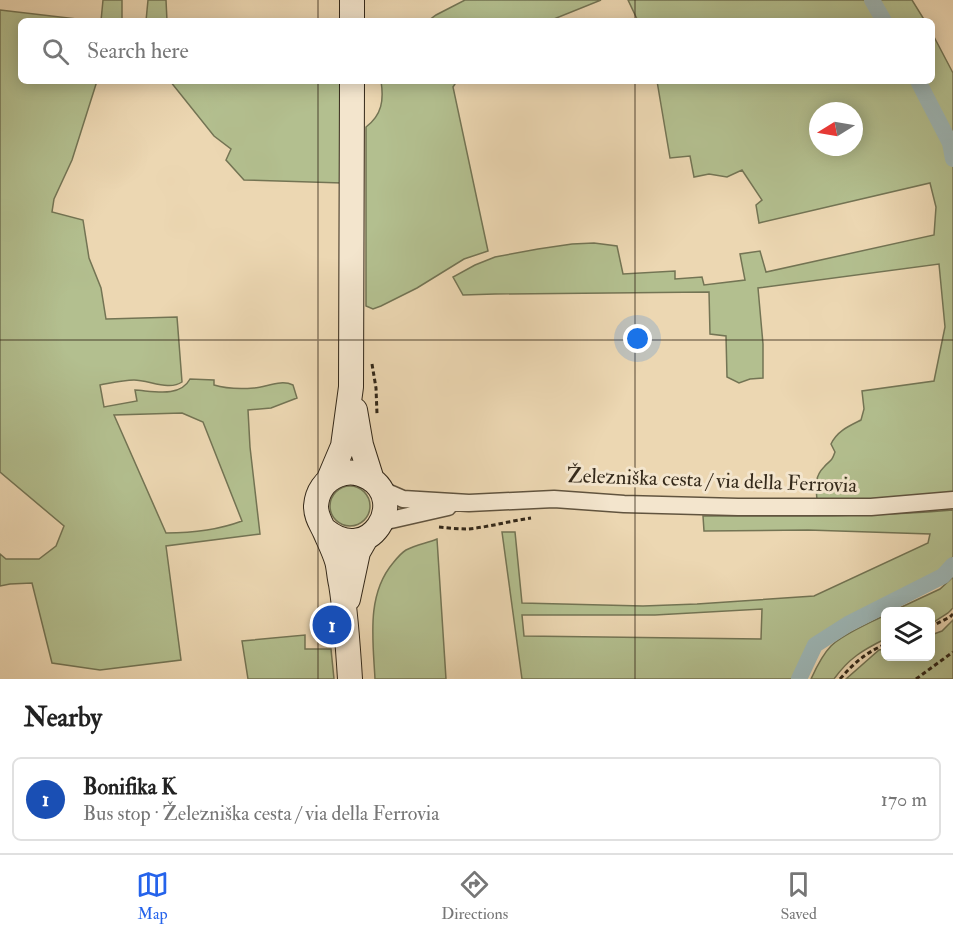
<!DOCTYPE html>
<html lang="en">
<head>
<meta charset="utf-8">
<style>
	:root { --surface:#fff; --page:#f2f2f2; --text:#222; --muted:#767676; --line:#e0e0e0; --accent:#2563eb }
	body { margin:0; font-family:"IM FELL Double Pica",serif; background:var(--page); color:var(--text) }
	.controls { position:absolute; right:18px; bottom:18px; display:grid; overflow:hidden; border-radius:9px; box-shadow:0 3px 15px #0003 }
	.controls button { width:54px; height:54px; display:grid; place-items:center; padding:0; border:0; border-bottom:2px solid var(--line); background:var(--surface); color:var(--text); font:30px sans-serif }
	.compass { position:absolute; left:809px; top:102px; width:54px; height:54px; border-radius:50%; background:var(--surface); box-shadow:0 3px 15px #0003; rotate:259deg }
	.you { position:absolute; left:638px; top:339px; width:21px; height:21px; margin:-15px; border:4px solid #fff; border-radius:50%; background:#1a73e8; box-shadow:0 0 0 9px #1a73e833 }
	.badge { display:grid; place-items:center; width:39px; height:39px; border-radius:50%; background:var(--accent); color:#fff; font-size:20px; font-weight:700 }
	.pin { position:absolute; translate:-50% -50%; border:3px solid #fff; box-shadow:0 2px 6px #0006 }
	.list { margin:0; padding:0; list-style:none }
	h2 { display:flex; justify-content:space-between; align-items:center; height:78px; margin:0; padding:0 24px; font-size:26px }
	h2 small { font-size:20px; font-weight:400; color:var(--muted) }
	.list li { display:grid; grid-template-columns:39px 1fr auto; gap:18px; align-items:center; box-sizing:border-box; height:84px; margin:0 12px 12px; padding:0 12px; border:2px solid var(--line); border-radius:9px }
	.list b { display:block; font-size:22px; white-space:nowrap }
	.list p { margin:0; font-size:20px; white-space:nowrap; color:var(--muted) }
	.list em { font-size:20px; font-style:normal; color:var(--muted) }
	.icon { flex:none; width:33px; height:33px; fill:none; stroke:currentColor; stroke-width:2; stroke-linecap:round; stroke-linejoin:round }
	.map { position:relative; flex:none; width:953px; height:679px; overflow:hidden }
	.search { position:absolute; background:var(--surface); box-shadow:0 3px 15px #0003; left:18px; right:18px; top:18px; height:66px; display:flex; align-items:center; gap:15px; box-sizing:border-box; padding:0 21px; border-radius:9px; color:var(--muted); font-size:22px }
	.sheet { height:174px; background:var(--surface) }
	nav { display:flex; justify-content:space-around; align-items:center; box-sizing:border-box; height:84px; border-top:2px solid var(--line); background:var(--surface); font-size:16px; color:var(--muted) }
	nav a { display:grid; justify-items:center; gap:3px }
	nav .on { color:var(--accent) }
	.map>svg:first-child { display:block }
</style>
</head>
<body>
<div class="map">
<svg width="953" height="679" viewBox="0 0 953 679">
	<rect width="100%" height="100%" fill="#ecd7b2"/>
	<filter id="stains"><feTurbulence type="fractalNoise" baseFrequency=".00333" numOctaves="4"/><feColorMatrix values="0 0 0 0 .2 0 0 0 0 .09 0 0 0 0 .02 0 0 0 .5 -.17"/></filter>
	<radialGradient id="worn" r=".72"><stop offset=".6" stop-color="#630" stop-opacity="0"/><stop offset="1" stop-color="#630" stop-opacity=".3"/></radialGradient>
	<path fill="#b3bf8f" stroke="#737454" stroke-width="1.5" fill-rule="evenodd" d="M103 0H122V21H21V81H97L72 160 54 199 52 212 83 220 89 258 101 288 106 319 177 317 182 382C169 391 149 380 134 380 123 380 111 383 100 385L104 407 137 401 135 390C153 391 180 398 190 379L214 380V385C227 389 241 389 254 388 267 387 281 379 293 385L297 398 271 408 248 410 250 447 260 534 166 546 181 660 100 670 52 663 32 583 10 584 0 586V554L6 559H39L56 546 64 526 0 472V10L77 19 101 21ZM182 413 203 422 242 521C218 530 191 533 166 533L114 415Z
		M148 0H166L167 21H146Z
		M465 0H601L549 21H428L436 15Z
		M628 0H912L925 21H638Z
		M932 33 953 73V493L903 498 817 500C816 487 814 477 824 467 831 459 831 463 835 452L831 444C837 431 849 426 861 420L864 409 862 391 934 381 945 327 939 264 758 288 763 344V378L750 379 739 383 727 377 726 336 710 334 709 292 495 294 463 295 453 277 475 265 495 257 538 249 572 244 594 243 617 246 623 274 675 271V279L702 277 704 285 745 280 740 254 760 251 766 272 934 235 936 207 930 183 759 223 756 205 762 200 742 170 727 177 709 174 694 177 690 156 670 158 657 81H932ZM818 111H854V147H818Z
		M170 81H345L342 183 244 180 226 160 231 149 214 136Z
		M381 81H457L453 87 488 251 464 259 417 288 381 306 373 309 366 306V127C382 115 384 100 381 81Z
		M330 506a20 20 0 1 1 40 0a20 20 0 1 1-40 0Z
		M953 510V557C948 562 943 569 936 573 899 599 833 616 806 653 801 661 798 671 795 679H522L502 532H515L522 603 643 606 697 604 814 596 928 543 930 534 808 530 704 531 703 516C786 516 870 517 953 510ZM762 609 761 639 524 636 522 615H655Z
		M437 539 446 679H375C373 640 366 595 393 563 397 558 401 553 406 550 416 545 427 543 437 539Z
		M953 577V608L948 613 931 624 930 612 893 611 940 589Z
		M885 615V639C863 650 849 658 834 679H811C816 668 822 655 831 646 843 634 870 623 885 615Z
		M953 620V679H846L879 650 885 649 886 656H930L931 635 942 631Z
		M305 635V649H331L334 679H248L242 641Z"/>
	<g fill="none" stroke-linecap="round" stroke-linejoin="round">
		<path stroke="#9db7b7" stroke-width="16" d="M872 0 884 21
			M918 81 950 143 953 159
			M799 679 815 645 848 624 943 576 953 565"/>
		<defs>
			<path id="street" d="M380 489 403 499 469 503 554 499 624 504 738 507H871L953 500
				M382 522 448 507"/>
			<path id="secondary" d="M352 21V0
				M355 410 361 445 372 480
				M329 479 343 446 351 387 352 81
				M325 530C370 567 408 501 369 478 359 472 348 471 338 475 325 480 317 492 316 506 316 517 321 523 325 532 329 541 334 551 337 561 339 568 339 576 341 584 346 615 348 647 350 679
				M348 599 358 552 366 538"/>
		</defs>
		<use href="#street" stroke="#61543f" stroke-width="19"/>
		<use href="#secondary" stroke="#332819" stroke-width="26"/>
		<path stroke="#332819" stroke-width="3" stroke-dasharray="4.5 3" stroke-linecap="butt" d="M372 364 376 388 377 414
			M439 527C449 528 459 529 468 529 489 527 510 521 531 518
			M930 627 950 617 953 614
			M840 679C854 663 865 653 886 644
			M916 679 953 652"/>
		<use href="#street" stroke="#f3e5cd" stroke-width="16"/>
		<use href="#secondary" stroke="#f3e5cd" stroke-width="24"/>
	</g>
	<path fill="none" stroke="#332819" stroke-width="1.5" stroke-opacity="0.55" d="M318 0V21M635 0V21M318 81V679M635 81V679M0 340H953"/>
	<g text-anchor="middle" stroke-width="6" stroke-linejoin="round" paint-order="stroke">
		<g font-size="21" fill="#332819" stroke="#f3e5cd">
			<text transform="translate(712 480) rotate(2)" y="7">Železniška cesta / via della Ferrovia</text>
		</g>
	</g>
	<rect width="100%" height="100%" filter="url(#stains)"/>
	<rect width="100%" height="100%" fill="url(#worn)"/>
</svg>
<div class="controls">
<button><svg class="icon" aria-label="layers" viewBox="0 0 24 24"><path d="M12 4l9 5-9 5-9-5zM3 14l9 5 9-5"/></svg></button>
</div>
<svg class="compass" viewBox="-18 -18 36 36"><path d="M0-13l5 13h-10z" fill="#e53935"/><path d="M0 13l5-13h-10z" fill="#767676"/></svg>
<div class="you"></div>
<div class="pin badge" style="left:332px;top:625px;background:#1a4fb4">1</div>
<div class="search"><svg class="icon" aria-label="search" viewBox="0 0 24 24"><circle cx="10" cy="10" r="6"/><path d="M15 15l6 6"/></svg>Search here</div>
</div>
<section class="sheet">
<h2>Nearby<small></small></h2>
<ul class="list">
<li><span class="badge" style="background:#1a4fb4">1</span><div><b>Bonifika K</b><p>Bus stop · Železniška cesta / via della Ferrovia</p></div><em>170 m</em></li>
</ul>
</section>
<nav>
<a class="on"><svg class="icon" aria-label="map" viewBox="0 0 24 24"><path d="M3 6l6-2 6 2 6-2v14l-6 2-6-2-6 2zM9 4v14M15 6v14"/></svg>Map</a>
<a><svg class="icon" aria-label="directions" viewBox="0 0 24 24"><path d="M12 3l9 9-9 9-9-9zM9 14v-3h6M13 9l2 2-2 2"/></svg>Directions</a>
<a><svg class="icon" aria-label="saved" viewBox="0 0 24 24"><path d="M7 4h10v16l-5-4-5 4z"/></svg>Saved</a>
</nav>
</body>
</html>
